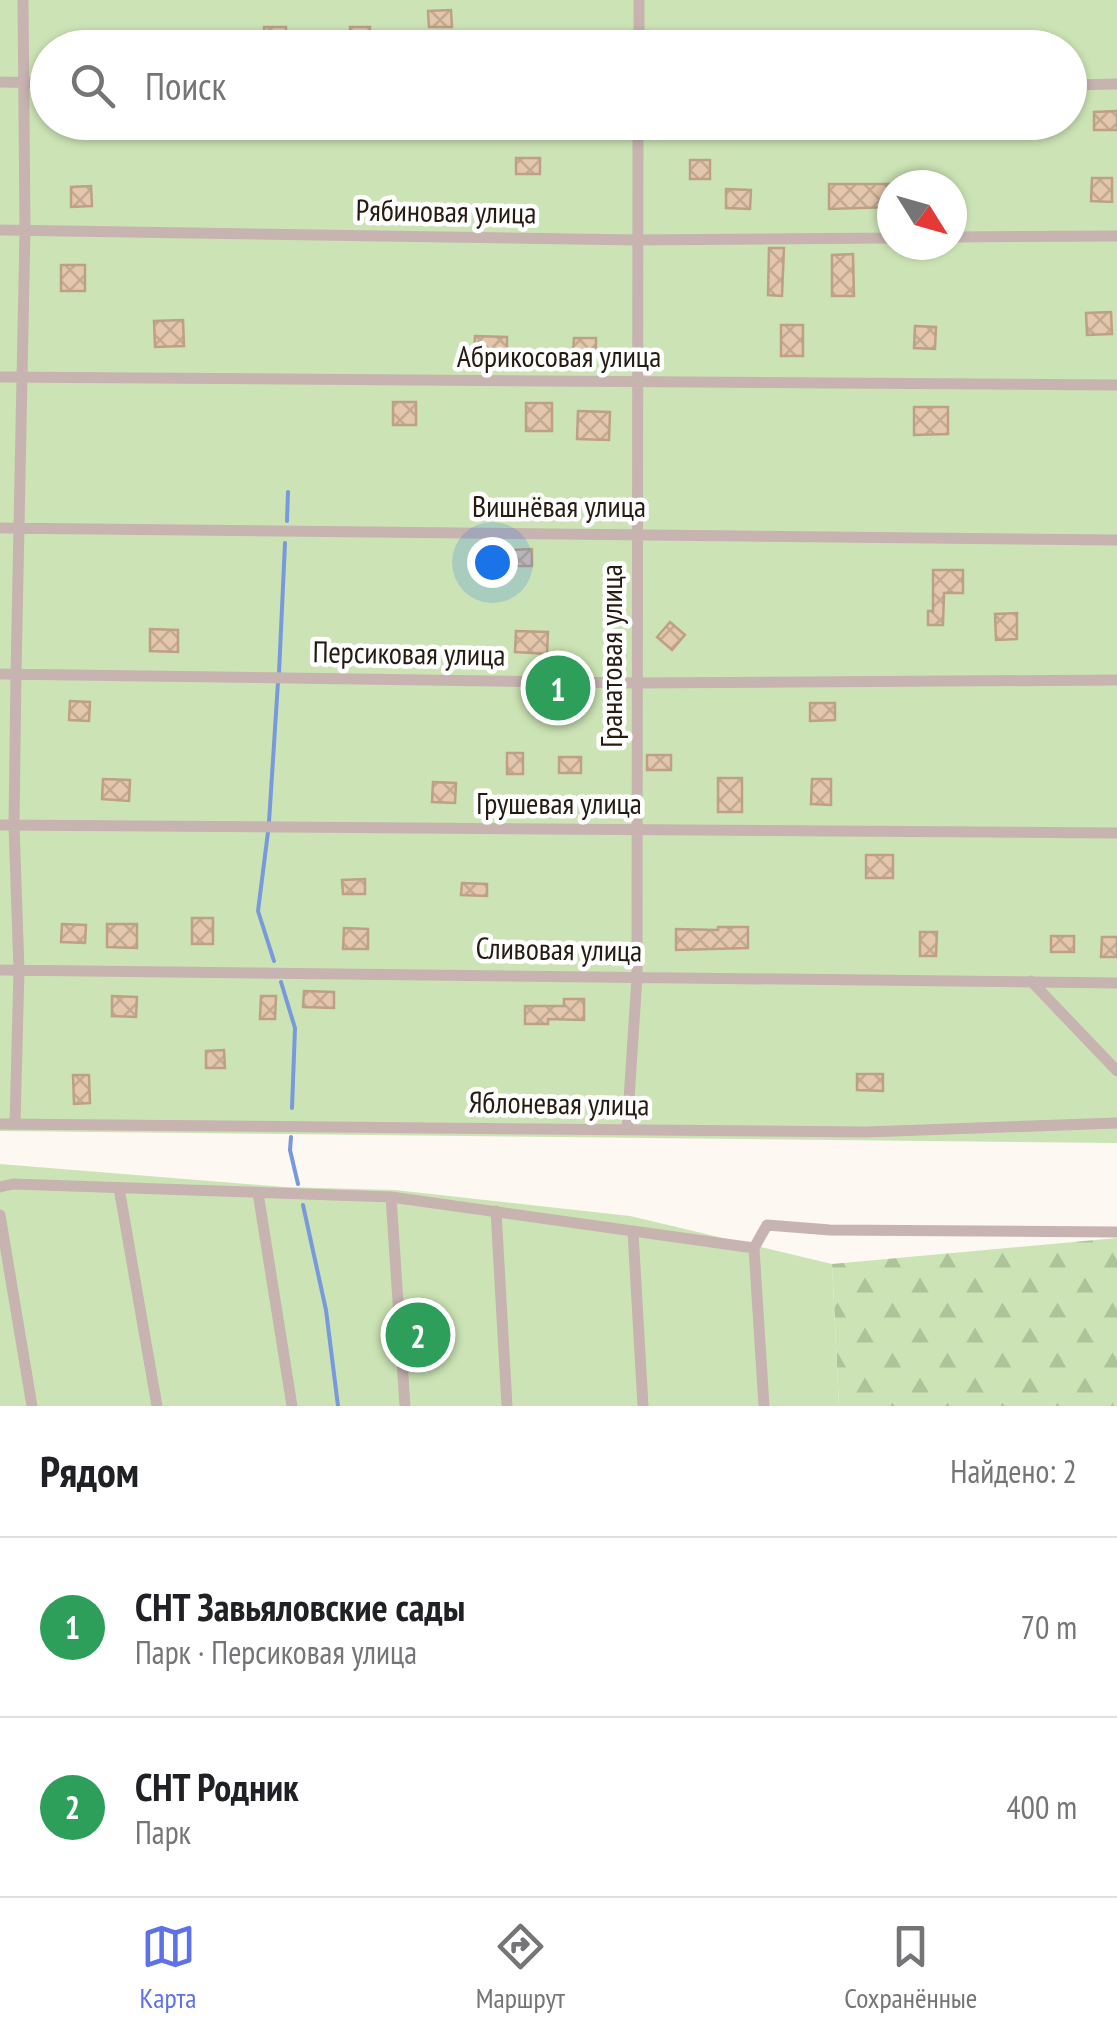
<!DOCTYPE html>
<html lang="ru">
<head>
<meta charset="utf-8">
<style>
	:root { --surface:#fff; --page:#f6f6f6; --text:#202124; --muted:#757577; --line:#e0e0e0; --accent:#5d72e9 }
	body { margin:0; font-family:"PT Sans Narrow",sans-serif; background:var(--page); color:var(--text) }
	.compass { position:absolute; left:877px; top:170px; width:90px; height:90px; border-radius:50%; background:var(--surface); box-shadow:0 2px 8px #0004; rotate:127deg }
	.you { position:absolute; left:492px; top:562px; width:35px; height:35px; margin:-25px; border:8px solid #fff; border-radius:50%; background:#1a73e8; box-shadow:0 0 0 15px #1a73e833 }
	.badge { display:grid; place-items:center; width:65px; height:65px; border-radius:50%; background:var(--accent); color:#fff; font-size:32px; font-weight:700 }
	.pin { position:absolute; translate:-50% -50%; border:5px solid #fff; box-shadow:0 2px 10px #0006 }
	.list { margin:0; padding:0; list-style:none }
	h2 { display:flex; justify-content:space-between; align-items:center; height:130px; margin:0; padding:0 40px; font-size:42px }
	h2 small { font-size:32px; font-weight:400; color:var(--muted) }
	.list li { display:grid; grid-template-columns:65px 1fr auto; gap:30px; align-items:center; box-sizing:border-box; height:180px; padding:0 40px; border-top:2px solid var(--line) }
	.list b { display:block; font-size:38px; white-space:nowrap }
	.list p { margin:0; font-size:32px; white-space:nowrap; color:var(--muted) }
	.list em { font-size:32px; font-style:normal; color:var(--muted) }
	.icon { flex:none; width:55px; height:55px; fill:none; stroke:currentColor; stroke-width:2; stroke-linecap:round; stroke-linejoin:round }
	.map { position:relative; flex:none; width:1117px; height:1406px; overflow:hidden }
	.search { position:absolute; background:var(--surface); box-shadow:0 2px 8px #0004; left:30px; right:30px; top:30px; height:110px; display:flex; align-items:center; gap:25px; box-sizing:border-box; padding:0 35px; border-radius:55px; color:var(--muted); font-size:38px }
	.sheet { height:490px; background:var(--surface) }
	nav { display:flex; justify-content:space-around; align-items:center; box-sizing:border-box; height:140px; border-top:2px solid var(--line); background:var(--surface); font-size:28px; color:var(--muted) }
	nav a { display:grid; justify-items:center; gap:5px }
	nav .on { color:var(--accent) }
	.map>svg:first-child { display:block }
</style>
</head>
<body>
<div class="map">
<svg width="1117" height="1406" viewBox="0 0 1117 1406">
	<defs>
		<pattern id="forest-firs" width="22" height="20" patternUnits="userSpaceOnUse" patternTransform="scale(2.5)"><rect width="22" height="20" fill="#cce4b5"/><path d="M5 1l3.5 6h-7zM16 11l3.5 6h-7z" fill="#afc39b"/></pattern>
		<pattern id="building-cross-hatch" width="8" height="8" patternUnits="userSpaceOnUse" patternTransform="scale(2.5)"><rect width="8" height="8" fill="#e3c6ab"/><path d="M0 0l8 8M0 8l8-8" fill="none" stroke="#c3aa92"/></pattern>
	</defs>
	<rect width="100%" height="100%" fill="#fef8f2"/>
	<path fill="url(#forest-firs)" d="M1117 1238V1406H839L832 1264Z"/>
	<path fill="#cce4b5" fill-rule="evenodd" d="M0 0H1117V1143L0 1131ZM48 48H1070V122H48ZM892 185H952V245H892Z
		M0 1164 285 1187 395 1190 630 1216 832 1264 839 1406H0Z"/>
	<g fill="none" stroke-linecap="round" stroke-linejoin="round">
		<path stroke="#7899db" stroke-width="4" d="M287 521 288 492
			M279 673 285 543
			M269 822 278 682
			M268 832 258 911 274 961
			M281 982 295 1028 292 1108
			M291 1137 290 1150 298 1184
			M303 1205 326 1310 338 1406"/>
	</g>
	<path fill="url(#building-cross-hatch)" stroke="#bda086" stroke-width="2.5" d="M451 10 452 27H429L428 11Z
		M264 27H286V32H328V47L264 48Z
		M350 27H370V48H350Z
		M180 32V48H150L149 33Z
		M1117 111V130H1094V112Z
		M516 158H540V174H516Z
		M690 160H710V179H690Z
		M1092 178H1112V202L1091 201Z
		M829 184H892V207L829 209Z
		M91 186 92 206 71 207V187Z
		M726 189 751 190 750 209 726 208Z
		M769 248H784L782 296 768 295Z
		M853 254 854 296H832V255Z
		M61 265H85V291H61Z
		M1111 312 1112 334 1087 335 1086 313Z
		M183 320 184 346 155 347 154 321Z
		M781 325H803V356H781Z
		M915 326 936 327 935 349 914 348Z
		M475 336 507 337V358L474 357Z
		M574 338H596V354H573Z
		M393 402H416V425H393Z
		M526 403H552V431H526Z
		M914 407H948V434L914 435Z
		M578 411 610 412 609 440 577 439Z
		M532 549V566H511V550Z
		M933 570H963V593H944L943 625H928V611H933Z
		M1017 613V639L996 640 995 614Z
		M670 622 685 635 672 650 657 637Z
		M150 629 178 630V652L150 651Z
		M516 631 548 632 547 654 515 652Z
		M70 701 90 702 89 721 69 720Z
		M810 703H835V720L810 721Z
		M507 753H523V774H507Z
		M647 755H671V770H647Z
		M559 757H581V773H559Z
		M718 778H742V812H718Z
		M103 779 130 780 129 801 102 799Z
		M812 779H831V805L811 804Z
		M433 782 456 783 455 803 432 802Z
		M866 855H893V878H866Z
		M365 879V894H343L342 880Z
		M462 883 487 884V896L461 895Z
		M192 918H213V944H192Z
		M62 924 86 925 85 943 61 942Z
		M107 924H137V948L107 947Z
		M718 927H748V948L676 950V929L718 930Z
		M344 928 368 929V949H343Z
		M920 932H937L936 956H920Z
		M1051 936H1074V952H1051Z
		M1102 937H1117V957H1101Z
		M304 991 334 992V1008L303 1007Z
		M112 996 137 997 136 1017 112 1016Z
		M261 996H276L275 1019H260Z
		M564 999H584V1020L548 1019V1024H525V1006H564Z
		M224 1050 225 1068H206V1051Z
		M857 1074H883V1091L857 1090Z
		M73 1075H89L90 1103 74 1104Z"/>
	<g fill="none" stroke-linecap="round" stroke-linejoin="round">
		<path stroke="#c7b4b0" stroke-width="11" d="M639 48V0
			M0 82 48 83
			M1070 85 1117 84
			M0 230 637 240 892 238
			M952 237 1117 236
			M0 377 1117 385
			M0 528 1117 540
			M0 674 637 683 1117 680
			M0 825 1117 833
			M0 970 1117 983
			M1031 981 1117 1071
			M0 1124 866 1132 1117 1123
			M15 1124 19 970 14 825 16 674 25 230 23 0
			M627 1130 637 977 638 122
			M0 1187 13 1184 391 1197
			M119 1188 157 1406
			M258 1193 292 1406
			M496 1211 507 1406
			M0 1215 32 1406
			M633 1232 643 1406
			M405 1406 391 1197 754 1248
			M764 1406 754 1248 767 1225 830 1230 1117 1232"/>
	</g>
	<g text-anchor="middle" stroke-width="9" stroke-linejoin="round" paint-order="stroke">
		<g font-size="30" fill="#261b11" stroke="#fff">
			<text transform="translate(446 212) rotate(1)" y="10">Рябиновая улица</text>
			<text x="559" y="367">Абрикосовая улица</text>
			<text x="559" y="517">Вишнёвая улица</text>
			<text transform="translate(409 654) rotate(1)" y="10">Персиковая улица</text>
			<text transform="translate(612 656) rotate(-90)" y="10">Гранатовая улица</text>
			<text x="559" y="814">Грушевая улица</text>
			<text transform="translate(559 950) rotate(1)" y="10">Сливовая улица</text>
			<text transform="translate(559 1104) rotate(1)" y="10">Яблоневая улица</text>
		</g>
	</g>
</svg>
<svg class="compass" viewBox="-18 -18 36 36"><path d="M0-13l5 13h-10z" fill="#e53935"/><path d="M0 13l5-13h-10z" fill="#757577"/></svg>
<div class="you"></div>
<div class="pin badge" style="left:558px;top:688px;background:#2e9e5b">1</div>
<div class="pin badge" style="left:418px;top:1335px;background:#2e9e5b">2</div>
<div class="search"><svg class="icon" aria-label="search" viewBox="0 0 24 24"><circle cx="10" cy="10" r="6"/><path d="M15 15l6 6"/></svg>Поиск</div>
</div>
<section class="sheet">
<h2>Рядом<small>Найдено: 2</small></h2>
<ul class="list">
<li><span class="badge" style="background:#2e9e5b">1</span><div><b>СНТ Завьяловские сады</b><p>Парк · Персиковая улица</p></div><em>70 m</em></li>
<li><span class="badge" style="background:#2e9e5b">2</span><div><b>СНТ Родник</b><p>Парк</p></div><em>400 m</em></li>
</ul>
</section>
<nav>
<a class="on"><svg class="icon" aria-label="map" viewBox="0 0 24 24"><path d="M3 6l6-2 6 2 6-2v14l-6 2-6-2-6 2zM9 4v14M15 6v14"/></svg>Карта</a>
<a><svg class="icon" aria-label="directions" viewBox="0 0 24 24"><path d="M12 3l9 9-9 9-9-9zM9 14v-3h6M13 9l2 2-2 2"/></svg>Маршрут</a>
<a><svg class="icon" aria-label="saved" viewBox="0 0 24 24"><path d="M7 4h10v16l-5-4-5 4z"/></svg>Сохранённые</a>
</nav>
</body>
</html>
